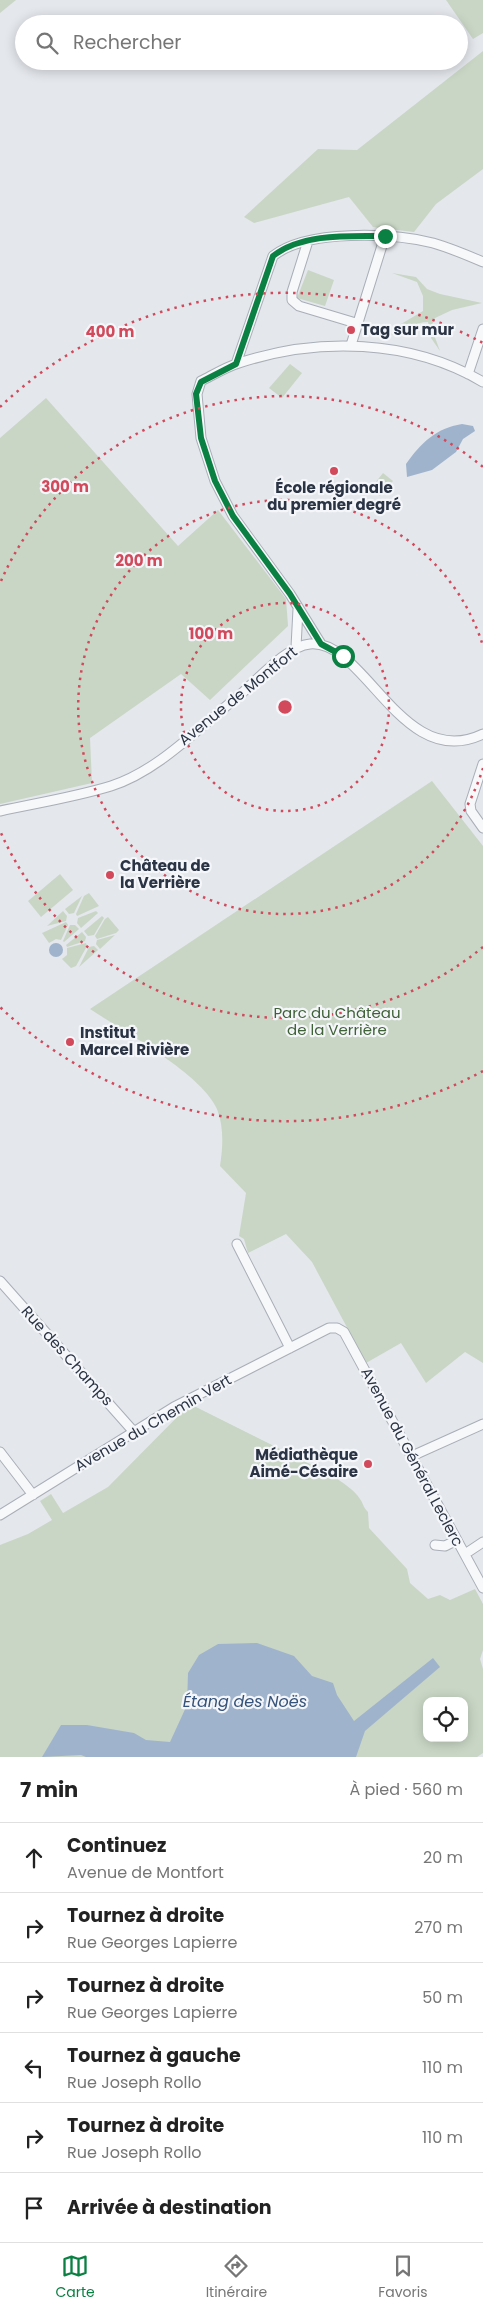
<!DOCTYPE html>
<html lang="fr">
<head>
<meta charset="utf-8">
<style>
	:root { --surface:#fff; --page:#f2f2f2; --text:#222; --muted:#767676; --line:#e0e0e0; --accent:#0b8043 }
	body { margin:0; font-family:Poppins,sans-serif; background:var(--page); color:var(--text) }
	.controls { position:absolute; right:15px; bottom:15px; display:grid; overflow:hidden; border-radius:10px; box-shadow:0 2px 12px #0003 }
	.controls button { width:45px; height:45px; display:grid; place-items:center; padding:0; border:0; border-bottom:1px solid var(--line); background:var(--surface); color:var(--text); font:25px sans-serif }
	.stop { position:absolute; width:15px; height:15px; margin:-11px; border:4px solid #0b8043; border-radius:50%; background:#fff }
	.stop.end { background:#0b8043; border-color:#fff; box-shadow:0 1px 5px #0008 }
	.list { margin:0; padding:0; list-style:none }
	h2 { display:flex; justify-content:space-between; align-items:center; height:65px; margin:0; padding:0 20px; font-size:21px }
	h2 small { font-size:16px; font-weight:400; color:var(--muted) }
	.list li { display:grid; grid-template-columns:32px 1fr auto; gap:15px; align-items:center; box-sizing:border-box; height:70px; padding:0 20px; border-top:1px solid var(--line) }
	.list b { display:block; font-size:19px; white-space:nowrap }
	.list p { margin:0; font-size:16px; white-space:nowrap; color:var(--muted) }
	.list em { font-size:16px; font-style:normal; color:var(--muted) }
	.icon { flex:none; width:28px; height:28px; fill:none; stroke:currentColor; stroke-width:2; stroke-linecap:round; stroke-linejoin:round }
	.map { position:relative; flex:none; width:483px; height:1757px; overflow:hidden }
	.search { position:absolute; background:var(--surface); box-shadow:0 2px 12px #0003; left:15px; right:15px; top:15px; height:55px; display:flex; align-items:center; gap:12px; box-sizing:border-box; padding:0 18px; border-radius:28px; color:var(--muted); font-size:19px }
	.sheet { height:485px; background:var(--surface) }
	nav { display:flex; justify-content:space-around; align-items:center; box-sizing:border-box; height:70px; border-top:1px solid var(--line); background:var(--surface); font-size:14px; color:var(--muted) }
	nav a { display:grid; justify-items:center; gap:2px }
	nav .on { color:var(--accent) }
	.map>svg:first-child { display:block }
</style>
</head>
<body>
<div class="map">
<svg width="483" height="1757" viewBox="0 0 483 1757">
	<rect width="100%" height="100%" fill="#e4e7ec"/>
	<path fill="#c9d6c5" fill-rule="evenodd" d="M0 0H16L0 13Z
		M446 0H483V33L473 39Z
		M483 51V169L436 204 414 232 373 227 349 197 254 223 244 217 318 149 357 150Z
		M308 270 334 280 325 306 297 298Z
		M392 273 416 277 427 289 440 294 482 303 452 310 435 318 431 327 440 351 431 338 428 322C416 322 398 330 388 338L396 327 423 311V296L417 282Z
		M290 364 302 373 282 398 269 388Z
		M46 398 178 546 218 510 286 599 288 626 210 700 181 674 90 738 92 783 0 804V438Z
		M383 473 393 481 380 496 371 488Z
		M432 781 483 846V1363L465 1352 426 1383 401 1343 366 1363 312 1262 286 1234 248 1253 244 1239 239 1236 246 1193 220 1166C223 1147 224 1127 217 1109 202 1074 123 1031 90 1009Z
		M60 874 73 890 41 917 28 901Z
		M89 893 99 906 77 916 76 914 84 896Z
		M82 896 74 913 69 914 65 909Z
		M63 911 67 916 66 921 47 926Z
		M96 911 98 913 81 928 77 923 78 918Z
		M102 916 104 918 94 935 88 936 84 931Z
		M108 917 119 930 116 933 97 939 95 936 105 919Z
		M66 922 68 925 61 940 56 939 49 943 42 933Z
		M70 925H75L79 929 64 942 63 941Z
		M82 932 86 937 85 941 67 947 66 945Z
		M115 935 100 949 96 944 97 940Z
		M86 943 87 946 76 966 71 968 62 959 67 955V948Z
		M94 946 98 950 79 967 89 947Z
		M190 1404 332 1475C341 1482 355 1490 360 1499 364 1505 363 1507 368 1512L369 1528 407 1569 410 1583 428 1599 440 1595 450 1600 475 1589 483 1604V1650L480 1659 483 1669V1753L477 1757H0V1545L28 1534 52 1520 40 1501 51 1494 63 1513 108 1487ZM427 1701H464V1738H427Z"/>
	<path fill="#9fb4cc" d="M462 424 473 426 475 431 463 439 456 452 432 470 407 477 406 464C421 443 436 428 462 424Z
		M49 950a7 7 0 1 1 14 0a7 7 0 1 1-14 0Z
		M257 1643 294 1656 312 1676 333 1683 337 1695 354 1721 433 1658 440 1667 365 1731 356 1757H86L81 1755 42 1757 61 1725H87L134 1733 146 1740 170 1742 187 1705 188 1673 199 1655 218 1644Z"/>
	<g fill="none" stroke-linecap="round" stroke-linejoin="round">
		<defs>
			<path id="minor" d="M308 241 292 292V300L299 306 359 324
				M351 345 385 236
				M236 364 273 256C307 229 392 233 433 243 450 248 467 255 483 262
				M468 374 483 329
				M321 644 290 594 233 516 215 481 201 438 197 394 201 381C213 375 226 367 239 363 318 337 410 339 483 382
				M296 647 298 609
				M483 764 470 804 471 811 483 828
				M0 811C37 803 75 797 111 786 158 771 197 729 235 699 255 683 286 646 310 644 365 639 402 773 483 734
				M237 1244 290 1348
				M0 1281 134 1432
				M0 1452 33 1495
				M412 1456 483 1424
				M0 1515 174 1407 329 1328H337L344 1332 483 1588
				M435 1545 445 1546 457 1540
				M465 1554 483 1542"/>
		</defs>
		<use href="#minor" stroke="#a9aeb7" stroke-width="11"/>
		<use href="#minor" stroke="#f7f8fa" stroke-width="9"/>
	</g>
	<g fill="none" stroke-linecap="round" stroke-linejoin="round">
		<path stroke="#0b8043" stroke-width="6" d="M343 656 321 644 290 594 233 516 215 481 201 438 196 394 201 382 236 364 273 256C302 233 349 236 385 236"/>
	</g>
	<g fill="none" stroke="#d1495b" stroke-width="2.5" stroke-dasharray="2.5 5">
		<circle cx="285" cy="707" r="104"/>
		<path d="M483 768A207 207 0 1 1 483 646"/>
		<path d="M483 947A311 311 0 0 1 1 833M1 581A311 311 0 0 1 483 467"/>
		<path d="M483 1071A414 414 0 0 1 0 1007M0 407A414 414 0 0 1 483 343"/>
	</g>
	<g fill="#d1495b" stroke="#f4f6f9" stroke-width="2">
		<circle cx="351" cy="330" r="5"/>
		<circle cx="334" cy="471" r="5"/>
		<circle cx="110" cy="875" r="5"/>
		<circle cx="70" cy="1042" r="5"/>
		<circle cx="368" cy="1464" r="5"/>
	</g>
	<g text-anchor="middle" stroke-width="4.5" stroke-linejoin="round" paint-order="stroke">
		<g font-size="15" font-weight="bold" fill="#2b3445" stroke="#f4f6f9" text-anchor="start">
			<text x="361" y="335">Tag sur mur</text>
			<text x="334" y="493" text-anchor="middle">École régionale<tspan x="334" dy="17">du premier degré</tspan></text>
			<text x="120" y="871">Château de<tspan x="120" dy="17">la Verrière</tspan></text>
			<text x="80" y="1038">Institut<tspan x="80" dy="17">Marcel Rivière</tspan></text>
			<text x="358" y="1460" text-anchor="end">Médiathèque<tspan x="358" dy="17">Aimé-Césaire</tspan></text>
		</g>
		<g font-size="15" fill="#2b3445" stroke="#f4f6f9">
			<text transform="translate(238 696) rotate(-39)" y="5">Avenue de Montfort</text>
			<text transform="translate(67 1356) rotate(48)" y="5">Rue des Champs</text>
			<text transform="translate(153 1423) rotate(-30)" y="5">Avenue du Chemin Vert</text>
			<text transform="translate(412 1457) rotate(62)" y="5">Avenue du Général Leclerc</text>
		</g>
		<g font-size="15" fill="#3f6138" stroke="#f4f6f9">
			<text x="337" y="1018">Parc du Château<tspan x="337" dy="17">de la Verrière</tspan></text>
		</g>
		<g font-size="16" font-style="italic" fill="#34527a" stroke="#f4f6f9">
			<text x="245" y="1707">Étang des Noës</text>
		</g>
	</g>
	<circle cx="285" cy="707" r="8" fill="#d1495b" stroke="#f4f6f9" stroke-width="2.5"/>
	<g font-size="15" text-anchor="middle" font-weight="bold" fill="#d1495b" stroke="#f4f6f9" stroke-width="4.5" stroke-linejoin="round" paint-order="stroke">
		<text x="110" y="337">400 m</text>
		<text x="65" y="492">300 m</text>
		<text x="139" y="566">200 m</text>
		<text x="211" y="639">100 m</text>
	</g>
</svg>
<div class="controls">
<button><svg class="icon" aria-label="locate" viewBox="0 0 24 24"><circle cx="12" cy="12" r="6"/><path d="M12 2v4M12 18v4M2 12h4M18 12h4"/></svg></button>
</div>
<div class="stop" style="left:343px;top:656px"></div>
<div class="stop end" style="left:385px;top:236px"></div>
<div class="search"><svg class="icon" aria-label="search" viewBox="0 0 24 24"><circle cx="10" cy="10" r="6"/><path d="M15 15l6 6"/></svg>Rechercher</div>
</div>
<section class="sheet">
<h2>7 min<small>À pied · 560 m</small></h2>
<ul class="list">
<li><svg class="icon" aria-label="ahead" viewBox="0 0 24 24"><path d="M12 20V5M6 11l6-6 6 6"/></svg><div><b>Continuez</b><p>Avenue de Montfort</p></div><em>20 m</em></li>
<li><svg class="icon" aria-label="right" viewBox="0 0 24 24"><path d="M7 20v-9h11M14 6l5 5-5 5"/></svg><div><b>Tournez à droite</b><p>Rue Georges Lapierre</p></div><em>270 m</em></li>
<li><svg class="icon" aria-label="right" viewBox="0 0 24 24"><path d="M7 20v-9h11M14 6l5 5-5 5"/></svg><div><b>Tournez à droite</b><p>Rue Georges Lapierre</p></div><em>50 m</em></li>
<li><svg class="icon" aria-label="left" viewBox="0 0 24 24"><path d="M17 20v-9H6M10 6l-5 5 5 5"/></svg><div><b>Tournez à gauche</b><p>Rue Joseph Rollo</p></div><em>110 m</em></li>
<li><svg class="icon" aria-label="right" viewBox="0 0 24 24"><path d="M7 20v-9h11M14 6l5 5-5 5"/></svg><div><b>Tournez à droite</b><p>Rue Joseph Rollo</p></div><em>110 m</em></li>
<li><svg class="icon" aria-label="arrive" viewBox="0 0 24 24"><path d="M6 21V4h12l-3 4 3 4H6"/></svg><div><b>Arrivée à destination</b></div></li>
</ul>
</section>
<nav>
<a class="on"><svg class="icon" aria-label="map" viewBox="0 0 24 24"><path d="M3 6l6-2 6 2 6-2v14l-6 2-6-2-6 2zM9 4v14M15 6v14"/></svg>Carte</a>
<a><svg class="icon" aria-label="directions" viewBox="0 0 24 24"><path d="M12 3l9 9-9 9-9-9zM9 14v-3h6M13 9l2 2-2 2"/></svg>Itinéraire</a>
<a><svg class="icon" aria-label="saved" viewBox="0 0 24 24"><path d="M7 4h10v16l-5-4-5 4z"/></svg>Favoris</a>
</nav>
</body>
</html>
